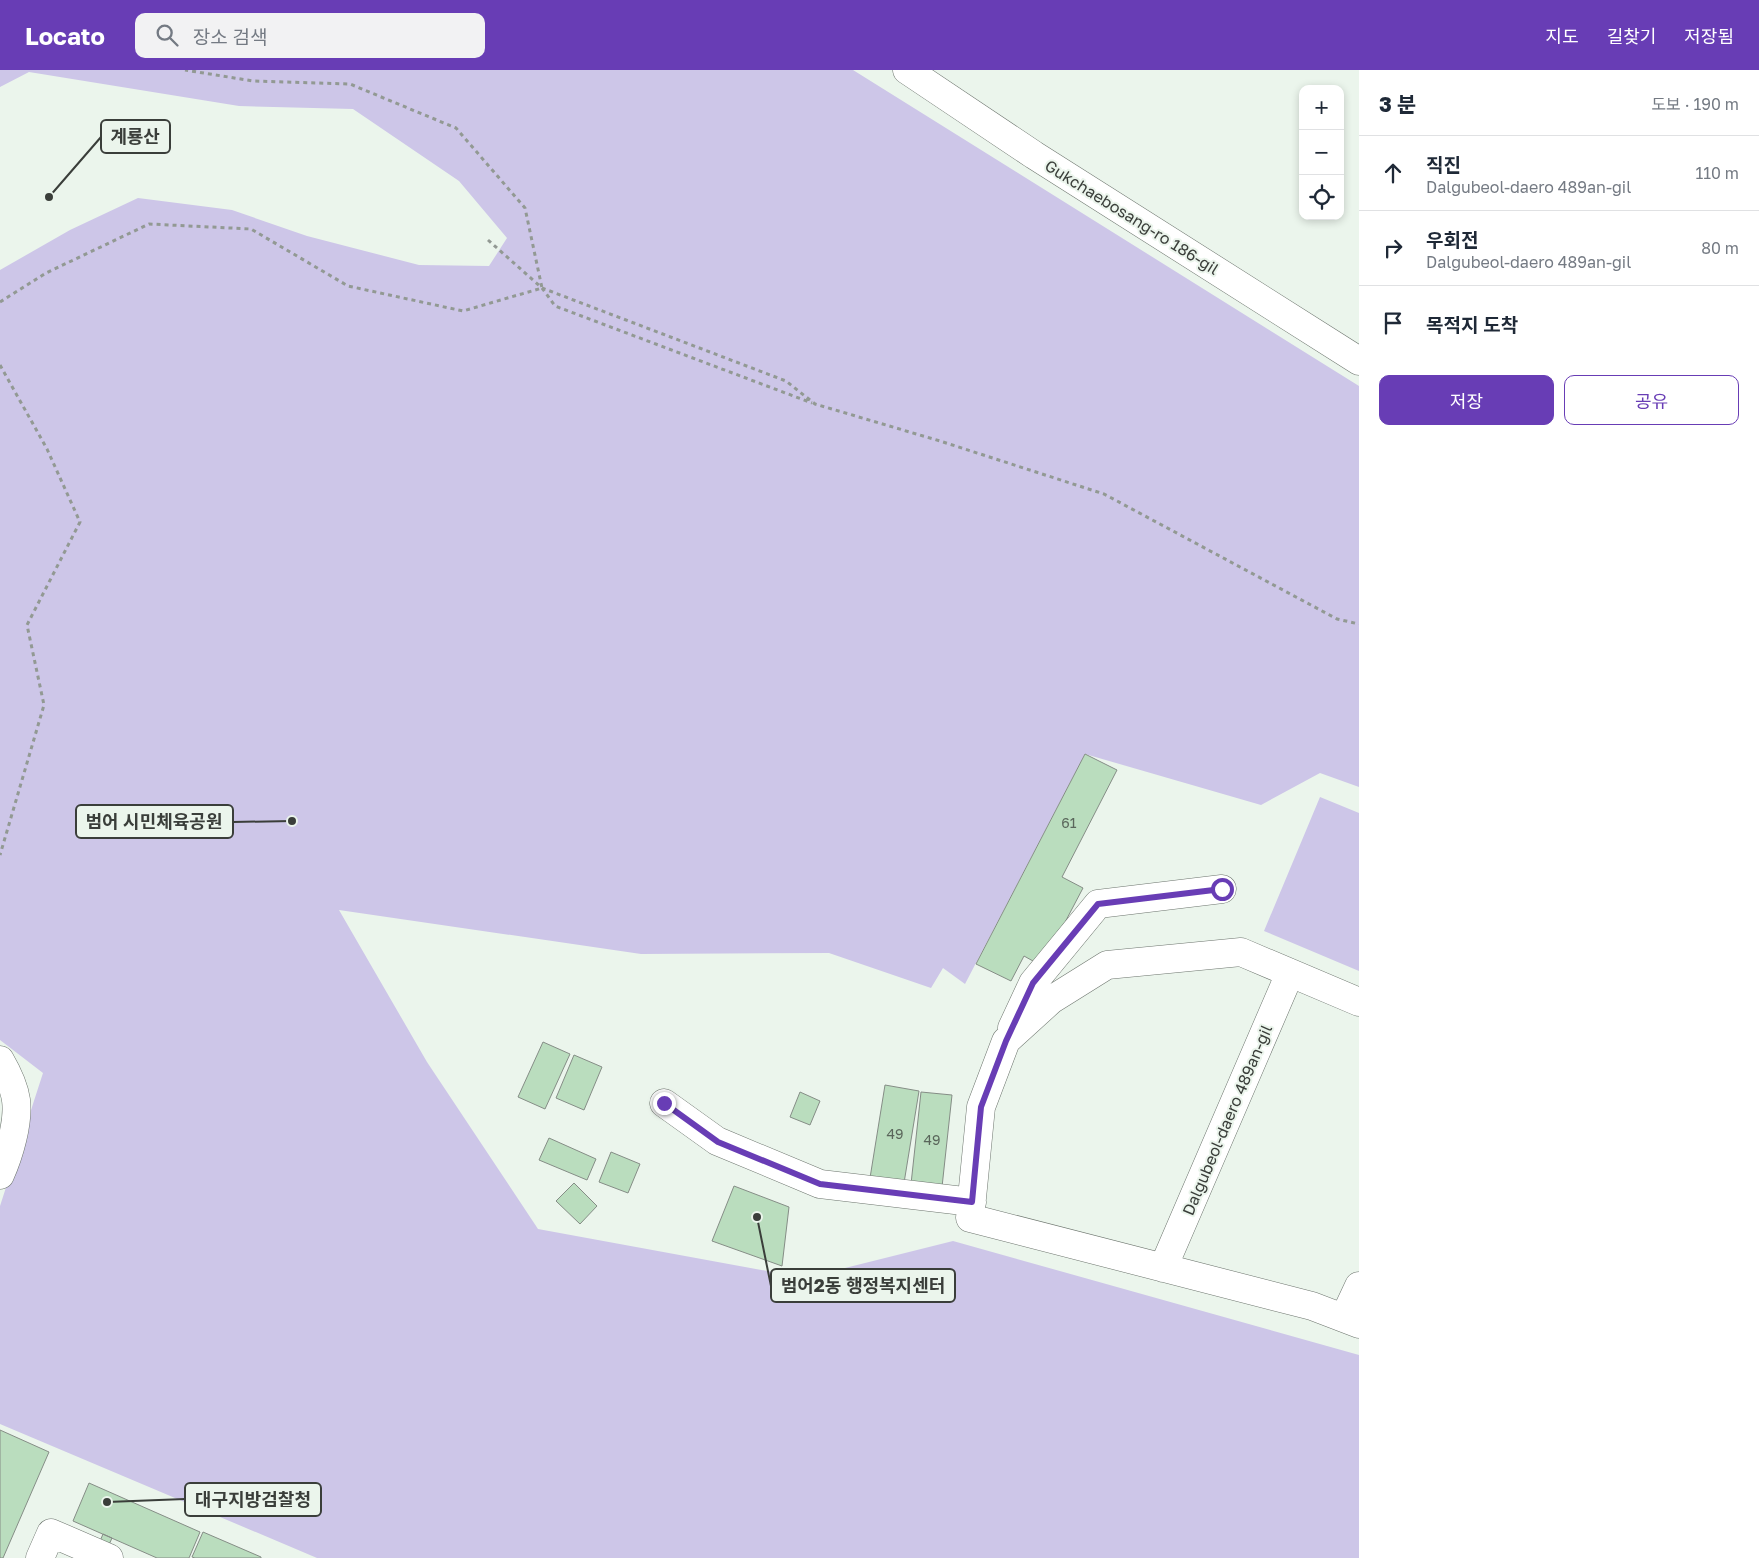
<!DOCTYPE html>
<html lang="ko">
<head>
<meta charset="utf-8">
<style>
	:root { --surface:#fff; --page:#f2f2f3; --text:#1f2937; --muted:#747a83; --line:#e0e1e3; --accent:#683db5 }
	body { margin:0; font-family:"Golos Text","Noto Sans KR",sans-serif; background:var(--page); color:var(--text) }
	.controls { position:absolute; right:15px; top:15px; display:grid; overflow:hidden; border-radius:10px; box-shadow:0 2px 8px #0003 }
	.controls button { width:45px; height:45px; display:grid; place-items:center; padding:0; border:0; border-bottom:1px solid var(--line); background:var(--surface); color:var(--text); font:25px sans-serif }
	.stop { position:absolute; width:15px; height:15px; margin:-11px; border:4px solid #683db5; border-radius:50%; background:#fff }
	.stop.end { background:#683db5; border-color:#fff; box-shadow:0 1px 5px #0008 }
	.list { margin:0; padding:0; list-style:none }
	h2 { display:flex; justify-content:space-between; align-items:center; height:65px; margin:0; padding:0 20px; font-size:21px }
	h2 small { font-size:16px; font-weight:400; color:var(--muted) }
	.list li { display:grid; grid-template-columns:32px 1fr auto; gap:15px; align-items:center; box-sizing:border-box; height:75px; padding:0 20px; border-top:1px solid var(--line) }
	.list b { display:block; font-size:19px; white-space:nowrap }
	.list p { margin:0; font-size:16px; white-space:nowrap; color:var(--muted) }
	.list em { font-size:16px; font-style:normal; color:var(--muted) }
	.actions { display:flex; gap:10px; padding:15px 20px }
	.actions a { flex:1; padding:11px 0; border:1px solid var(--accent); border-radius:10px; text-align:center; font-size:18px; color:var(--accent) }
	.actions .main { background:var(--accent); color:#fff }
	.icon { flex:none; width:28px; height:28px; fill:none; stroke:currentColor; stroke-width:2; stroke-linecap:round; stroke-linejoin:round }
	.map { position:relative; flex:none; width:1359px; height:1488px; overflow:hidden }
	header { display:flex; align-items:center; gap:30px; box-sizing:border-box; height:70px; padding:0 25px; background:var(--accent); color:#fff }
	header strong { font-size:24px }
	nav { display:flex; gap:28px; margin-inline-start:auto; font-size:18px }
	.search { width:350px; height:45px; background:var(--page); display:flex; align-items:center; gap:12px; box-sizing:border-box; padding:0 18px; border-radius:10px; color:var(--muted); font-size:19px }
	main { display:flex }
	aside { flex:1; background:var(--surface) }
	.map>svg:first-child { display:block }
</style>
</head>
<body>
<header>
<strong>Locato</strong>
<div class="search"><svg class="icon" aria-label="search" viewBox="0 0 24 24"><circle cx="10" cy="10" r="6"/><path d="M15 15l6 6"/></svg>장소 검색</div>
<nav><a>지도</a><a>길찾기</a><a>저장됨</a></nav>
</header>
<main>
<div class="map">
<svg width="1359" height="1488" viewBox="0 0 1359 1488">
	<rect width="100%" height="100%" fill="#ebf5ec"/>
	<path fill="#cdc6e8" d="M0 0H853L1359 316V717L1320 703 1261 735 1085 684 965 914 943 898 931 918 829 883 641 884 339 840 427 992 538 1159 805 1208 953 1171 1359 1285V1488H317L0 1354V1136L43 1003 0 970V200L70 160 138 128 232 140 307 166 419 195 489 196 507 168 459 111 353 39 239 36 29 2 0 17Z
		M1320 727 1359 743V901L1264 861Z"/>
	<path fill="#baddbe" stroke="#858d86" d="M1085 684 1117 700 1062 807 1083 818 1042 896 1024 886 1011 911 976 894Z
		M543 972 570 984 545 1039 518 1027Z
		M574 985 602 997 584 1040 556 1028Z
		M885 1015 919 1021 904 1113 870 1108Z
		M800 1022 820 1031 810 1055 790 1047Z
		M921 1022 952 1025 942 1117 911 1114Z
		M549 1068 596 1089 587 1110 539 1090Z
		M611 1082 640 1094 628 1123 599 1112Z
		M574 1113 597 1136 580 1154 556 1131Z
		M734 1116 789 1137 782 1196 712 1171Z
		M0 1360 49 1382 3 1488H0Z
		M89 1413 200 1462 189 1488H157L73 1451Z
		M203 1462 261 1487V1488H195L192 1487Z
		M103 1464 112 1468 103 1488H93Z"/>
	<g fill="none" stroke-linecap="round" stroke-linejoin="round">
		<defs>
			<path id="minor" d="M907 0 1034 85 1359 291
				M1359 932 1241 882 1107 895 1051 930 1006 971 981 1037 970 1148 1312 1236 1359 1254
				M1012 958 1033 913 1098 834 1222 819
				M0 990C7 1002 14 1016 16 1030 19 1052 9 1085 0 1105
				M664 1033 717 1071 820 1114 972 1132
				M1163 1198 1290 903
				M1344 1248 1359 1216
				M40 1488 51 1463 109 1488"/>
		</defs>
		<use href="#minor" stroke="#6d756e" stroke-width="29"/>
		<path stroke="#929993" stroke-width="3" stroke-dasharray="4 4" stroke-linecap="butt" d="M488 170 542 218 786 311 815 334 940 371 1104 424 1337 549 1359 554
			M542 218 555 236 812 333
			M0 232 46 203 149 154 251 159 348 216 463 241 542 218 525 138 456 58 350 14 253 11 185 0
			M0 295 47 379 80 452 27 555 44 635 0 785"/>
		<use href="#minor" stroke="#fff" stroke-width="28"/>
	</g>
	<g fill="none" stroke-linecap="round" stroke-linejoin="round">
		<path stroke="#683db5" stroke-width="6" d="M664 1033 718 1072 820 1114 972 1132 981 1037 1006 971 1033 913 1098 834 1222 819"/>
	</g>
	<g text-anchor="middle" stroke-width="4" stroke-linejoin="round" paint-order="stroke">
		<g font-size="14" fill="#5a665b">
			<text x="1069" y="758">61</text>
			<text x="895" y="1069">49</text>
			<text x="932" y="1075">49</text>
		</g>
		<g font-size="16" fill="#3a3e3a" stroke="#ebf5ec">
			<text transform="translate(1132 147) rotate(32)" y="6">Gukchaebosang-ro 186-gil</text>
			<text transform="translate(1227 1050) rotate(-67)" y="6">Dalgubeol-daero 489an-gil</text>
		</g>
	</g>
	<path fill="none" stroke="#3a3e3a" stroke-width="2" d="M49 127L101 67M292 751L233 752M757 1147L771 1216M107 1432L185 1429"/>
	<g fill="#3a3e3a" stroke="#ebf5ec" stroke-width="2">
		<circle cx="49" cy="127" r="5"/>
		<circle cx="292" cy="751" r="5"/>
		<circle cx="757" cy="1147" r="5"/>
		<circle cx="107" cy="1432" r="5"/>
	</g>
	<g fill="#ebf5ec" stroke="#3a3e3a" stroke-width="2">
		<rect x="101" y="50" width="69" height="33" rx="5"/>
		<rect x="76" y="735" width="157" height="33" rx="5"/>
		<rect x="771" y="1199" width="184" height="33" rx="5"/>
		<rect x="185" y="1413" width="136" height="33" rx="5"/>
	</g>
	<g font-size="18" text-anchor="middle" font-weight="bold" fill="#3a3e3a">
		<text x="135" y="73">계룡산</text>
		<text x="154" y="758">범어 시민체육공원</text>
		<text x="863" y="1222">범어2동 행정복지센터</text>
		<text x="253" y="1436">대구지방검찰청</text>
	</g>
</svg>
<div class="controls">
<button>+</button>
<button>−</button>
<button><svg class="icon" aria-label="locate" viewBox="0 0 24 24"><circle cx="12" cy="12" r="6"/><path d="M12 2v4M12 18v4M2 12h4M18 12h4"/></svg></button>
</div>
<div class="stop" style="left:1222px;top:819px"></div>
<div class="stop end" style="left:664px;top:1033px"></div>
</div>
<aside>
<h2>3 분<small>도보 · 190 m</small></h2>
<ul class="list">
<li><svg class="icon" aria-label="ahead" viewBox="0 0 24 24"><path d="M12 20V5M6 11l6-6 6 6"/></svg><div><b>직진</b><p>Dalgubeol-daero 489an-gil</p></div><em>110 m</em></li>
<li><svg class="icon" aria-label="right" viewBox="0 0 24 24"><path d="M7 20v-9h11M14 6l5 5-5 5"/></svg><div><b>우회전</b><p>Dalgubeol-daero 489an-gil</p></div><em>80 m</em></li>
<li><svg class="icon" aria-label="arrive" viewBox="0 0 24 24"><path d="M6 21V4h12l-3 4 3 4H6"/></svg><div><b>목적지 도착</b></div></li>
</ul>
<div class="actions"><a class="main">저장</a><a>공유</a></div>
</aside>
</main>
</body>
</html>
